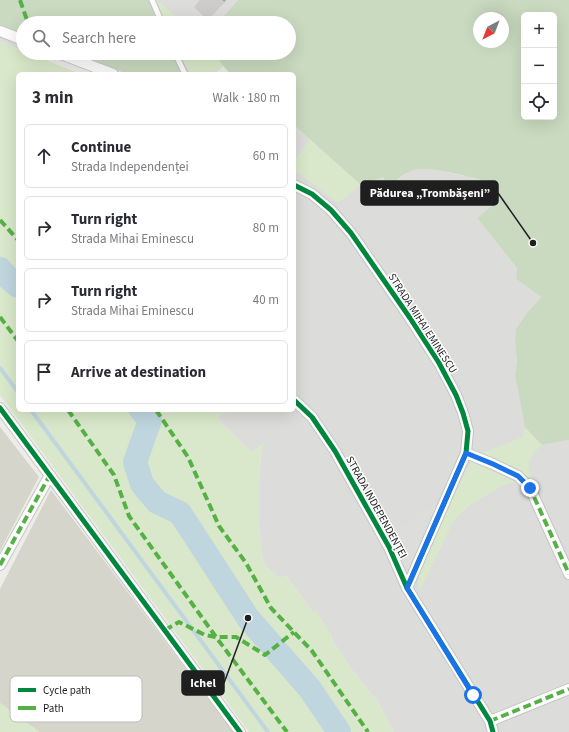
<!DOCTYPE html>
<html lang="en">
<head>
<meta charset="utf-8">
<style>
	:root { --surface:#fff; --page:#f2f2f3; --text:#2b2b33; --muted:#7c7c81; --line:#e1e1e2 }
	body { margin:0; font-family:"Source Sans 3",sans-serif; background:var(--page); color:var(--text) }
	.controls { position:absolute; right:12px; top:12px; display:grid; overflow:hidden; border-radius:6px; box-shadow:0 4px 16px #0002 }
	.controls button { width:36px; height:36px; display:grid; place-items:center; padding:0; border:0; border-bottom:1px solid var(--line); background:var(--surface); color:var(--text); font:20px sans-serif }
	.compass { position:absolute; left:473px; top:12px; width:36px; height:36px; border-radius:50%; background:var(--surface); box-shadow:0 4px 16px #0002; rotate:222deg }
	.stop { position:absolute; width:12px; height:12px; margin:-9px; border:3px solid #1a73e8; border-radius:50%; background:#fff }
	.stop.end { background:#1a73e8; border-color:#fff; box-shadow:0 1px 4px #0008 }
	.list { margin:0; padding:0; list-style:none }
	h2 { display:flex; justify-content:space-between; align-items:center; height:52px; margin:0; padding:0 16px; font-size:17px }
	h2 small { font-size:13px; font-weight:400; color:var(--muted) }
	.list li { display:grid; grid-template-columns:26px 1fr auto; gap:12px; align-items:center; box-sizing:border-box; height:64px; margin:0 8px 8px; padding:0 8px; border:1px solid var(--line); border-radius:6px }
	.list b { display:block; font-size:15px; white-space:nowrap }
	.list p { margin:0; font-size:13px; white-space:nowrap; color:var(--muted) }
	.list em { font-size:13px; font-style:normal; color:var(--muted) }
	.icon { flex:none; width:22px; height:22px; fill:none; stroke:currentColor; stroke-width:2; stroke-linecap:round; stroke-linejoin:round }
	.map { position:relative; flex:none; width:569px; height:732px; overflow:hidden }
	.search { position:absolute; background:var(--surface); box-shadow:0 4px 16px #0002; left:16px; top:16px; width:280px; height:44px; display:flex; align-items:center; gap:10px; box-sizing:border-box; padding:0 14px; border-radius:22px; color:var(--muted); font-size:15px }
	.panel { position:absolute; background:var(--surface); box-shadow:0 4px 16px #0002; left:16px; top:72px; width:280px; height:340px; border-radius:6px }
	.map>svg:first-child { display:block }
</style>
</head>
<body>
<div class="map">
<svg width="569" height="732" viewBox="0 0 569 732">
	<defs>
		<filter id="shadow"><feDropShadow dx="3.5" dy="-3.5" stdDeviation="0" flood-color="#0004"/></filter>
	</defs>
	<rect width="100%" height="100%" fill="#edece9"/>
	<path fill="#dcdcda" d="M0 0H238L217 23H23V51L0 41Z
		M294 125 361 185 383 177 389 187 407 173 416 169H431L475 178 481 180 498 202 477 218 517 268 516 279 541 297 526 314 516 329 515 341 517 362 515 374 542 445 569 440V732H394L378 702 352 670 331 638 332 637 316 611 313 613 286 575 283 577H278L268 568 264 563 261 549 259 523V484L261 453 263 444 251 452 217 418 228 410H294Z"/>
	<path fill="#d6d5cb" d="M0 427 39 477 0 551Z
		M51 490 233 732H39L0 703V589Z"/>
	<path fill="#d9e8ca" d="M155 0H157L183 23H165Z
		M0 41 23 51V53H29L80 74H18V410H228L217 418 251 452 264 443 261 453 259 484V523L261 549 264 563 268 568 278 577H283L286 575 313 613 316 611 333 637 331 638 352 670 378 702 394 732H249L0 395Z
		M179 53H213L224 66 214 74H190Z
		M310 139 361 185 338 203 294 170V161Z
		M525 427 542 445C535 451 527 458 529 468 529 472 532 477 534 481L531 483 480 454 523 437Z
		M471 461 515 482 504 485 470 505 454 520 420 590 418 580 450 504Z
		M0 703 37 730 39 732H0Z"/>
	<path fill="#c9dac0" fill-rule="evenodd" d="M0 0H155L165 23H23V34L0 25Z
		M238 0H569V440L542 445 525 427 515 374 517 362 515 341 516 329 526 314 541 297 516 279 517 268 477 218 497 202 481 180 475 178C460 175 428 166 414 170 404 173 396 181 388 187L383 177 361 185 294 125V74H230L213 53H289V23H217ZM524 15H554V117H524ZM479 18H503V42H479Z
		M73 53H179L190 74H127Z"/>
	<path fill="#dddddc" d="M441 500 408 576 388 534Z"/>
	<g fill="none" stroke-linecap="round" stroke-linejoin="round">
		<path stroke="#bfd6de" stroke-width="4" d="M0 368 18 392
			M31 410 268 732"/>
		<path stroke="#bfd6de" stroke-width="24" d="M0 269 5 275 18 286
			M141 410 150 420 135 462 142 484 157 502 180 513 248 618 310 689 339 732"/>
	</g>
	<path fill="#ceccca" filter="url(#shadow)" d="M200 0H222L224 2 207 20 194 7Z"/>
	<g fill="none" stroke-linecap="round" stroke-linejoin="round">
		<defs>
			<path id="service" d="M152 0 162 23
				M175 53 185 74"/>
			<path id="minor" d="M0 31 23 40
				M58 53 113 74
				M294 185 312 194 331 210 351 233 410 318 439 363 456 395 463 413 468 431 466 453 407 588
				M294 400 312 417 335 451 389 547 407 588 490 721 493 732
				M0 408 240 732
				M466 453 493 464 518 476 530 488 569 574
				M0 565 50 475
				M490 721 569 689"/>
		</defs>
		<use href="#service" stroke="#c4c4c2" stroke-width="7"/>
		<use href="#minor" stroke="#c4c4c2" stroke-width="12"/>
		<use href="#service" stroke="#fcfcfc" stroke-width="5"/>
		<use href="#minor" stroke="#fcfcfc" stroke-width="10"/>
		<path stroke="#55b145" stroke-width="4" stroke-dasharray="8 4" stroke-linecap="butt" d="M20 0 28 23
			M0 220 18 240
			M0 317 18 341
			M68 410 114 475 129 516 216 637 287 732
			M156 410 188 457 219 526 246 563 271 608 312 651 368 732
			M466 453 493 464 518 476 530 488 569 574
			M0 565 50 475
			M165 630 179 622 205 635 216 637H236L265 655 294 632
			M490 721 569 689"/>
		<defs>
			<path id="cycleway" d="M294 185 312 194 331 210 351 233 410 318 439 363 456 395 463 413 468 431 466 453 407 588
				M294 400 312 417 335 451 389 547 407 588 490 721 493 732
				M0 408 240 732"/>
		</defs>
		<use href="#cycleway" stroke="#fff" stroke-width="8"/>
		<use href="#cycleway" stroke="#00873e" stroke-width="5"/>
	</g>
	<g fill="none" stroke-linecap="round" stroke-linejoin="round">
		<path stroke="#1a73e8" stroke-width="5" d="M473 695 407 588 466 453 493 464 518 476 530 488"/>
	</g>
	<g text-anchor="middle" stroke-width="3" stroke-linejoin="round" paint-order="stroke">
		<g font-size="11" fill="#1f1f1f" stroke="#fff">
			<text transform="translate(423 323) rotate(57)" y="4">STRADA MIHAI EMINESCU</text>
			<text transform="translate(377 507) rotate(61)" y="4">STRADA INDEPENDENȚEI</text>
		</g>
	</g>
	<rect x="10" y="676" width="132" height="46" rx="6" fill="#fff" stroke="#bcbcbc" stroke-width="1"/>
	<rect x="18" y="688" width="18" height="4" fill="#00873e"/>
	<rect x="18" y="706" width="18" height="4" fill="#55b145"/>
	<g font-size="11" fill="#1f1f1f">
		<text x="43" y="694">Cycle path</text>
		<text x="43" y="712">Path</text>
	</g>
	<path fill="none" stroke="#1f1f1f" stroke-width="1.5" d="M533 243L498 193M248 618L224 683"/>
	<g fill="#1f1f1f" stroke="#fff" stroke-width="1.5">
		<circle cx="533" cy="243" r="4"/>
		<circle cx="248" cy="618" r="4"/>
	</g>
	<g fill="#1f1f1f" stroke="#1f1f1f" stroke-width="1.5">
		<rect x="361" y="181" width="137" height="24" rx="4"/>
		<rect x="182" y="671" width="42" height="24" rx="4"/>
	</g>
	<g font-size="12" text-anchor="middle" font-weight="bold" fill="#fff">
		<text x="430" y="197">Pădurea „Trombășeni”</text>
		<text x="203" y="687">Ichel</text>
	</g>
</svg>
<div class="controls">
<button>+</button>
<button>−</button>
<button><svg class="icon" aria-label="locate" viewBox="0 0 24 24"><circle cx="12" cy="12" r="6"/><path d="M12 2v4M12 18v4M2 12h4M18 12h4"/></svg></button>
</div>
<svg class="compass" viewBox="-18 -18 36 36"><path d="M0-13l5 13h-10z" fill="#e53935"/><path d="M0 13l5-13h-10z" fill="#7c7c81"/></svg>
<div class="stop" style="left:473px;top:695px"></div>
<div class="stop end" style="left:530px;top:488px"></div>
<div class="search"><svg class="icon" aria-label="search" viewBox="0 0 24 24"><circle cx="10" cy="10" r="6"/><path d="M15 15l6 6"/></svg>Search here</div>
<section class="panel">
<h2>3 min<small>Walk · 180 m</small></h2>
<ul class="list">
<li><svg class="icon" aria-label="ahead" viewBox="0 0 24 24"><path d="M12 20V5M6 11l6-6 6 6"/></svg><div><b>Continue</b><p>Strada Independenței</p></div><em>60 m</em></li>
<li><svg class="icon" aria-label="right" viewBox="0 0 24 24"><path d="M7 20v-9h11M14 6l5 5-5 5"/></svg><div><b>Turn right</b><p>Strada Mihai Eminescu</p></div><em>80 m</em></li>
<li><svg class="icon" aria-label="right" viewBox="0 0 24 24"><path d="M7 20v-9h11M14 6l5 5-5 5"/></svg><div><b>Turn right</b><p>Strada Mihai Eminescu</p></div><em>40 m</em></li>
<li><svg class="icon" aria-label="arrive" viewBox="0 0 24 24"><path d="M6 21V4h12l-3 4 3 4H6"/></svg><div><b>Arrive at destination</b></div></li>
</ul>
</section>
</div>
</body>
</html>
